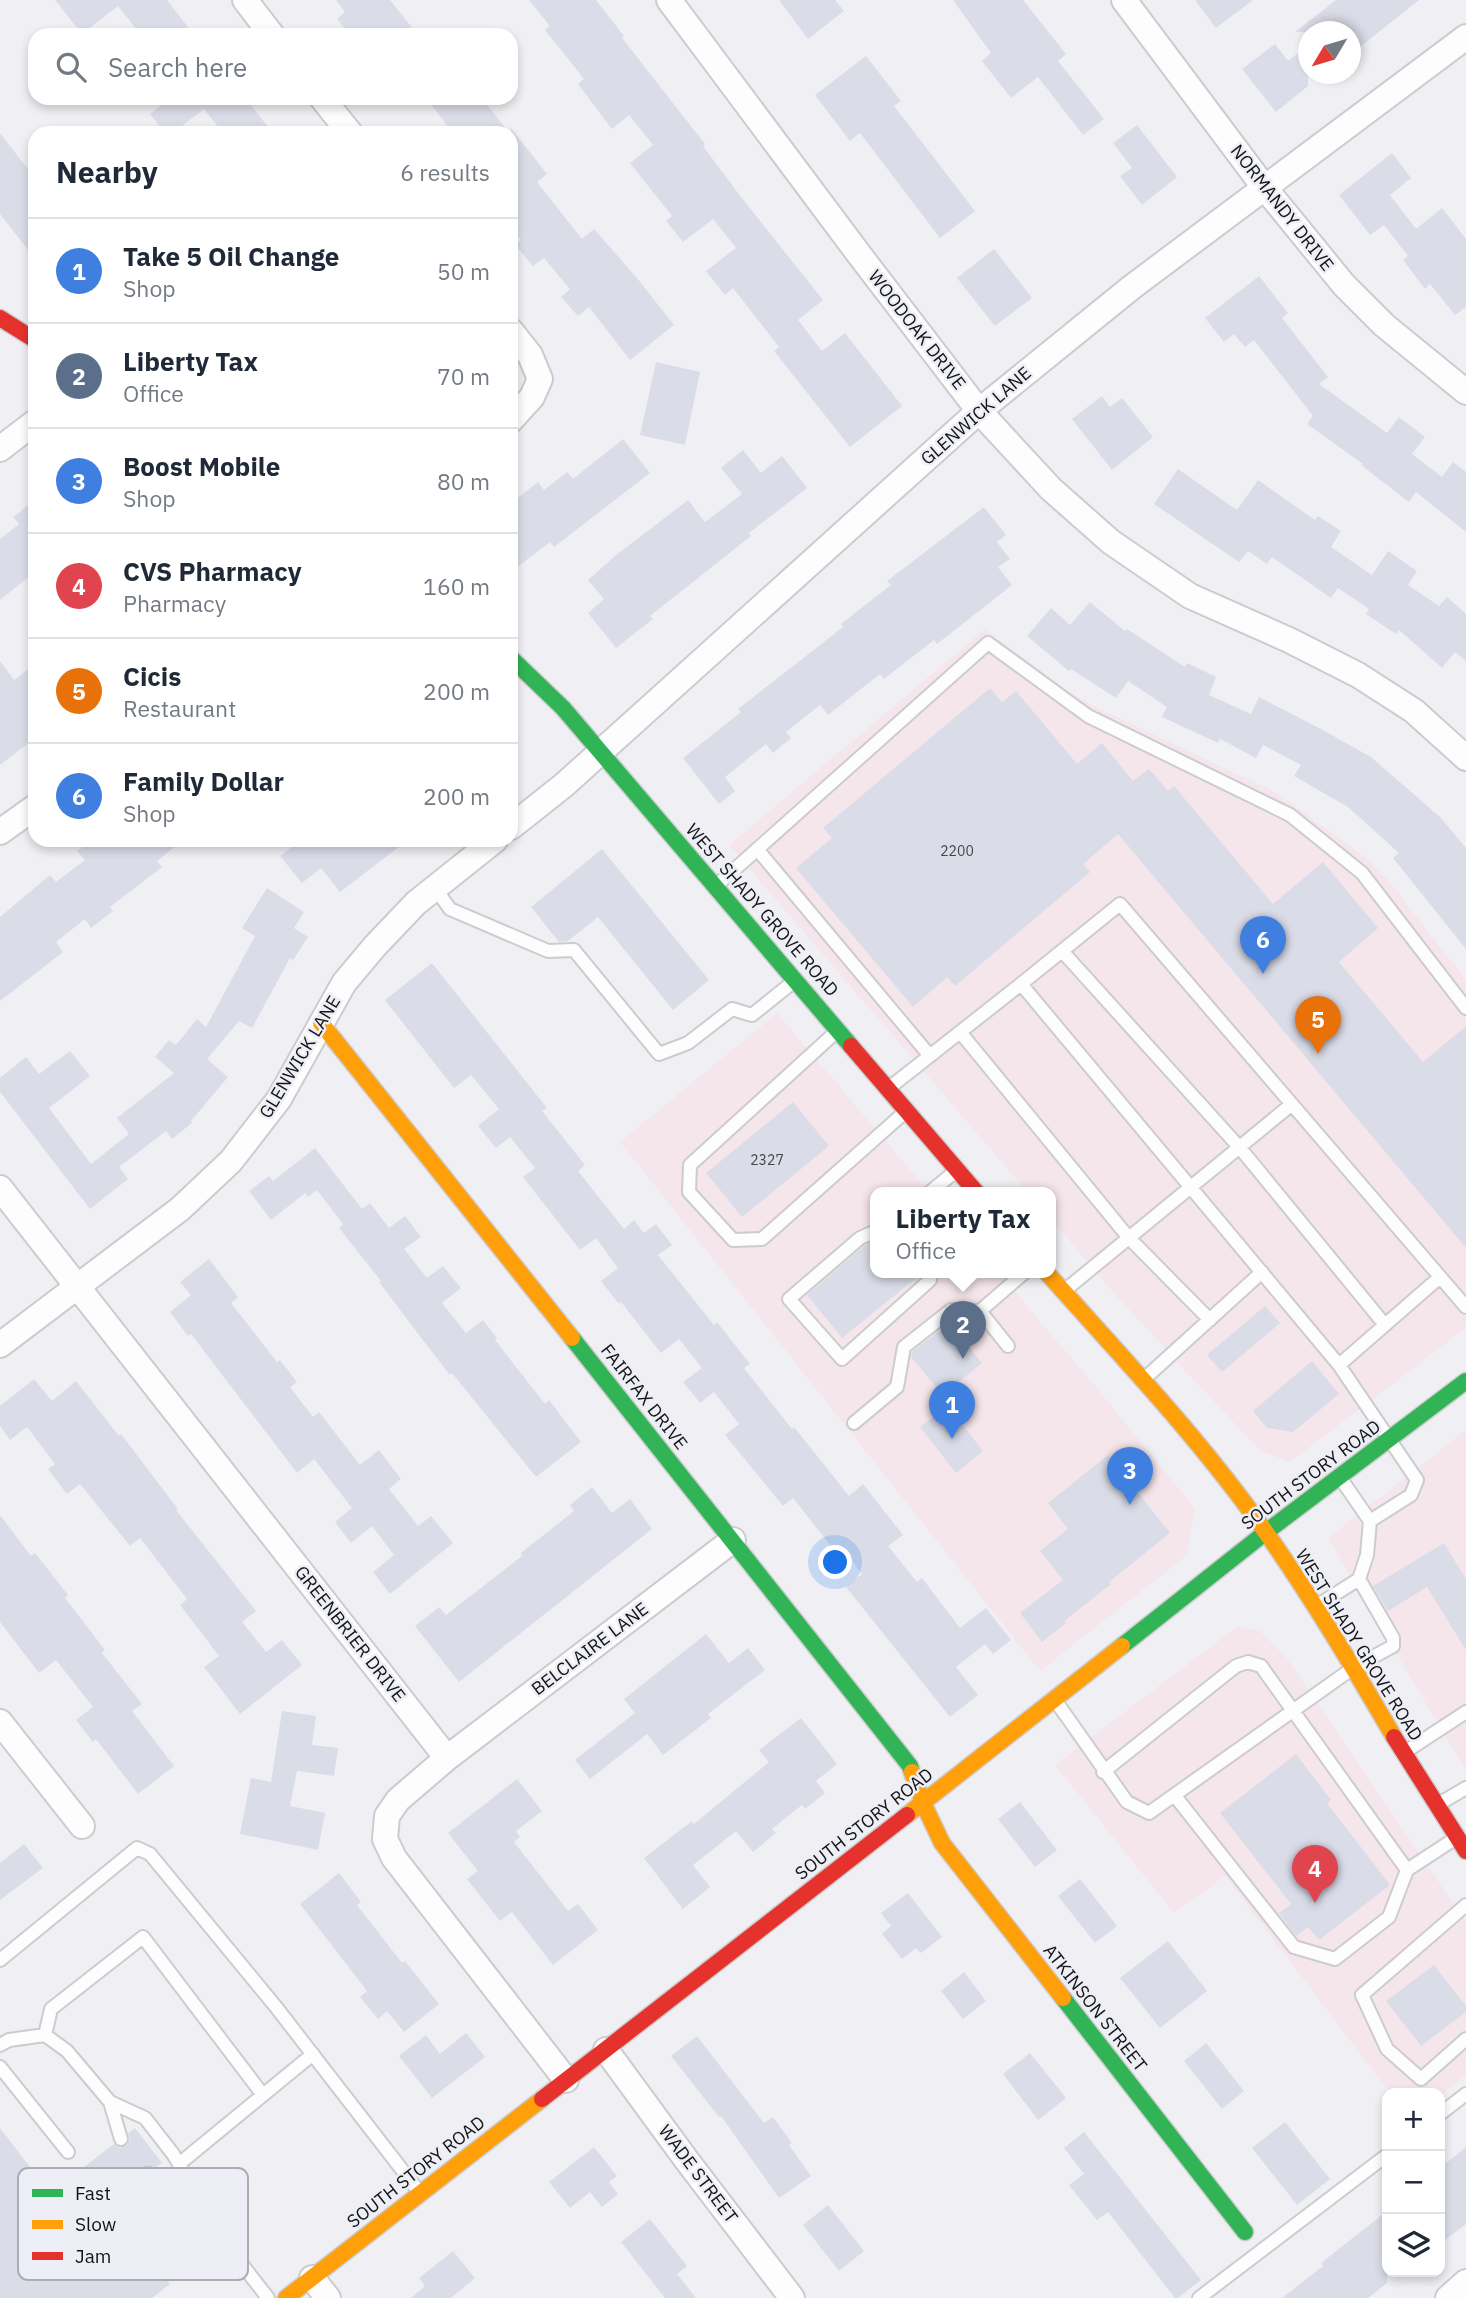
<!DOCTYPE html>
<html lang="en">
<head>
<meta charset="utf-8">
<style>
	:root { --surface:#fff; --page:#f2f2f3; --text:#1f2937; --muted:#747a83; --line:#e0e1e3; --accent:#1a73e8 }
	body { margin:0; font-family:"IBM Plex Sans",sans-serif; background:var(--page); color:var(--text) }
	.controls { position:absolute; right:21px; bottom:21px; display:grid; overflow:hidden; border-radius:14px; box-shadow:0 4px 10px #0003 }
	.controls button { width:63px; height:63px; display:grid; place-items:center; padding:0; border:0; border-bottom:2px solid var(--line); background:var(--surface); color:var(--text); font:35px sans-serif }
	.compass { position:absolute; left:1298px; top:21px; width:63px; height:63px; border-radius:50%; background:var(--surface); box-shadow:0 4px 10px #0003; rotate:232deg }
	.you { position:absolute; left:836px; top:1563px; width:24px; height:24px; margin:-18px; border:5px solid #fff; border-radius:50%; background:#1a73e8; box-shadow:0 0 0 10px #1a73e833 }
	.badge { display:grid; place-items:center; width:46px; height:46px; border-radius:50%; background:var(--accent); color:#fff; font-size:23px; font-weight:700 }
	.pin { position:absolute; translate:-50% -58px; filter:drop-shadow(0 2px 4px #0008) }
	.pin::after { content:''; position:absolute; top:37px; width:24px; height:21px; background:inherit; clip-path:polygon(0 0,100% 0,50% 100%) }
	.popup { position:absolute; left:870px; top:1187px; width:186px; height:91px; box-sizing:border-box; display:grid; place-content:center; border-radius:14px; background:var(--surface); filter:drop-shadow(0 2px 5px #0005); font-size:23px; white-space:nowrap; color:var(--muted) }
	.popup b { font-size:26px; color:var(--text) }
	.popup::after { content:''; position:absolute; left:50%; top:100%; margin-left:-14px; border:14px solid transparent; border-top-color:var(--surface) }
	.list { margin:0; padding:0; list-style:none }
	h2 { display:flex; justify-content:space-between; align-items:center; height:91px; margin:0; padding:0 28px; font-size:30px }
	h2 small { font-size:23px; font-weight:400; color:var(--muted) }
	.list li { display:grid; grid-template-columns:46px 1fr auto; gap:21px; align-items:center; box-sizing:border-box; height:105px; padding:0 28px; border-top:2px solid var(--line) }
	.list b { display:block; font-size:26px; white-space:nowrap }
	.list p { margin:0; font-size:23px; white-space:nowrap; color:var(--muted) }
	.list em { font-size:23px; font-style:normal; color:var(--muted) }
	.icon { flex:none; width:38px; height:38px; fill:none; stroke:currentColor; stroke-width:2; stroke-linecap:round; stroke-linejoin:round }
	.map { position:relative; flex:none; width:1466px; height:2298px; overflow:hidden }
	.search { position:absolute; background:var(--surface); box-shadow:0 4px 10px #0003; left:28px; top:28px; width:490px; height:77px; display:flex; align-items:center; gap:18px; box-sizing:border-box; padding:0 24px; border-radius:21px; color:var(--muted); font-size:26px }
	.panel { position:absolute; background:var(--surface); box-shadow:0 4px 10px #0003; left:28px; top:126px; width:490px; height:721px; border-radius:21px }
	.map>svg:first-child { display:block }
</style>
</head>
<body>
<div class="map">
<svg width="1466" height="2298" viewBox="0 0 1466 2298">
	<rect width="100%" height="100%" fill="#f0f0f4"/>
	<path fill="#f5e6eb" d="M985 629 1069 692 1096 707 1279 794 1369 860 1392 885 1466 980V1328L1290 1462 1259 1450 1120 1300 1051 1219 1050 1193H1028L729 845Z
		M777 1013 930 1193H876V1273H999L1101 1393 1195 1509 1187 1555 1040 1671 620 1142Z
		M1466 1430V1771L1328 1538Z
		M1238 1626 1260 1631 1286 1657 1466 1922V2075L1440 2096V2093H1390L1225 1876 1174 1913 1055 1765Z"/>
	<path fill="#dadce8" d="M55 0H167L194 35H141L118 6 82 34Z
		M336 0H390L418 35H350L337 19 345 12Z
		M529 0H596L624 36 622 38 705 144 703 146 741 197 823 300 798 320 822 351 845 333 902 406 850 447 774 351 779 347 733 288 725 295 706 271 736 248 713 219 683 242 666 221 672 216 630 163 653 145 629 115 612 129 578 84 584 79 545 30 550 26Z
		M779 0H835L844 11 808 39Z
		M953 0H1023L1066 54 1058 61 1104 119 1083 135 1038 77 1011 98 982 61 991 53Z
		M1195 0H1253L1216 28Z
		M1336 0H1419L1350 55V32H1295Z
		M1275 44 1288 61 1308 45V86L1276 112 1242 69Z
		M866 56 901 101 894 106 975 211 940 238 860 133 850 141 815 95Z
		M170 98H245L273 133H223L204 109 173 133H165L150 114Z
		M426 98H482L509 133H453Z
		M1137 125 1177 177 1142 205 1120 176 1132 168 1113 143Z
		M511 128 547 174 537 182 582 239 594 229 637 278 674 325 630 360 589 307 578 316 561 297 570 289 544 258 533 266 515 245 521 240 511 227Z
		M0 133 35 178V259L0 214Z
		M1392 153 1411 178 1390 195 1416 229 1442 208 1466 239V307L1455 315 1430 284 1425 289 1403 260 1408 256 1384 225 1370 235 1339 195Z
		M994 249 1032 298 995 326 957 278Z
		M1259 276 1288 313 1282 318 1328 377 1319 384 1387 433 1399 417 1425 437 1412 454 1442 477 1453 462 1466 472V532L1416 492 1409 502 1361 465 1363 464 1307 424 1313 416 1254 340 1245 347 1234 334 1224 342 1205 318Z
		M656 362 700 372 685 445 640 435Z
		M1102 396 1110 407 1122 398 1153 437 1112 470 1072 419Z
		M623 439 650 473 554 547 550 542 511 572V503L538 482 544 490 567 472 573 479Z
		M743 450 761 473 782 456 807 488 749 533 751 536 650 616 653 619 616 648 588 613 604 599 588 580 615 556 688 500 705 522 742 494 721 468Z
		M1178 469 1237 510 1258 480 1315 520 1318 516 1341 531 1331 547 1372 575 1388 551 1417 571 1408 585 1439 606 1447 597 1466 614V661L1455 652 1442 668 1399 630 1396 634 1366 614 1369 609 1338 588 1331 598 1272 557 1267 564 1248 551 1239 562 1154 504Z
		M35 500V572L0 600V539L19 524 13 517Z
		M984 507 1006 535 997 542 1010 559 998 567 1012 585 937 644 934 640 884 679 880 674 828 715 820 705 786 732 791 738 773 753 766 744 725 777 735 791 719 804 683 758 741 712 738 709 843 627 841 624 891 585 887 581Z
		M1090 602 1125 631 1127 629 1185 667 1187 663 1216 677 1209 695 1251 714 1259 697 1321 729 1371 757 1441 818 1466 848V949L1393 858 1399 853 1348 807 1294 776 1301 765 1263 745 1256 758 1220 739 1218 743 1162 717 1167 707 1128 681 1116 698 1071 669 1069 671 1027 636 1051 608 1070 625Z
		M0 661 14 680 35 664V738L0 765Z
		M990 688 1002 702 1016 691 1077 764 1102 743 1133 781 1149 769 1168 791 1174 786 1273 904 1323 862 1378 928 1339 962 1423 1062 1466 1026V1248L1118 834 1083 864 1090 872 955 986 947 977 913 1007 796 868 832 838 823 828Z
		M91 840H183L157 861 162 867 110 907 113 911 91 928 85 919 56 942 63 952 0 1001V917L50 875 56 882 85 860 77 851Z
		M301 840H408L340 892 321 868 302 883 280 856Z
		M602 849 709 980 673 1010 598 917 568 941 559 942 531 907Z
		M267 888 304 912 294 928 308 937 293 960 290 958 252 1028 239 1021 207 1059 228 1077 191 1121 192 1123 172 1139 166 1131 119 1167 128 1179 90 1209 0 1092V1078L26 1057 39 1074 70 1051 90 1076 49 1108 91 1164 129 1134 117 1118 174 1073 155 1057 169 1040 176 1045 197 1019 206 1027 255 936 242 928Z
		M432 963 547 1108 542 1111 585 1165 578 1171 624 1229 634 1220 644 1233 656 1224 672 1245 658 1255 714 1325 717 1322 750 1364 744 1368 792 1429 794 1427 849 1496 863 1484 903 1535 888 1546 917 1582 922 1578 960 1628 986 1608 1011 1640 993 1654 985 1644 956 1667 978 1695 950 1717 846 1587 862 1574 840 1545 834 1550 793 1498 783 1506 725 1435 739 1424 714 1392 700 1403 683 1382 702 1368 679 1339 661 1353 621 1302 619 1304 601 1281 618 1268 596 1238 580 1250 523 1177 535 1168 510 1137 496 1148 478 1126 499 1109 471 1075 454 1088 385 1000Z
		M793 1102 829 1146 742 1217 706 1173Z
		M315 1148 362 1209 370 1203 389 1228 405 1216 421 1237 404 1249 427 1278 443 1266 461 1288 442 1303 466 1333 483 1320 497 1338 495 1340 545 1404 549 1400 581 1442 536 1477 452 1373 450 1375 419 1335 379 1282 381 1281 339 1228 343 1224 317 1190 308 1197 305 1193 271 1220 249 1191 269 1176 273 1181Z
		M876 1241V1273H920V1275L842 1338 807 1295 865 1245Z
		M209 1259 238 1297 231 1303 277 1362 280 1360 297 1382 290 1387 313 1417 319 1412 360 1465 379 1450 401 1479 389 1489 418 1526 431 1516 453 1543 390 1594 373 1572 394 1555 372 1526 351 1543 335 1522 352 1508 314 1459 297 1473 191 1334 188 1336 170 1312 191 1295 180 1282Z
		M1265 1306 1280 1323 1222 1372 1207 1355Z
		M949 1323 982 1363 943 1395 911 1357 912 1352Z
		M1312 1361 1339 1394 1293 1432 1267 1428 1253 1411Z
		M34 1379 52 1401 76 1381 119 1436 121 1434 178 1509 176 1510 256 1611 242 1622 266 1652 282 1640 302 1665 240 1714 204 1667 219 1656 180 1605 187 1599 140 1538 130 1546 80 1484 67 1494 48 1469 55 1464 27 1427 10 1440 0 1426V1406Z
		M948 1406 983 1451 956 1473 920 1427Z
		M1108 1455 1170 1533 1109 1582 1111 1584 1064 1621 1066 1623 1042 1642 1020 1613 1063 1580 1040 1551 1068 1529 1048 1503Z
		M592 1487 612 1513 630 1499 652 1529 459 1682 415 1626 439 1607 446 1615 522 1556 521 1553 574 1511 570 1505Z
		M0 1515 31 1556 35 1553 68 1595 65 1598 105 1650 102 1653 142 1704 132 1711 174 1766 138 1794 96 1739 93 1742 76 1720 93 1707 56 1660 39 1673 0 1622Z
		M1444 1543 1466 1579V1650L1427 1587 1388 1611 1373 1586Z
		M706 1634 729 1663 748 1648 765 1670 708 1714 711 1718 663 1755 647 1734 590 1779 575 1760 635 1713 624 1699Z
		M282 1711 316 1716 312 1745 338 1748 334 1776 297 1771 290 1806 325 1813 318 1850 240 1834 251 1778 271 1782Z
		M801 1718 837 1764 816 1781 825 1793 805 1809 802 1805 772 1829 776 1833 753 1852 736 1831 693 1865 710 1887 683 1909 644 1858 692 1821 694 1824 769 1762 759 1750Z
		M1296 1754 1331 1800 1327 1803 1390 1885 1319 1940 1308 1927 1296 1936 1279 1913 1291 1904 1220 1813Z
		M517 1779 542 1811 516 1831 520 1837 514 1842 568 1911 578 1904 598 1930 553 1965 512 1912 500 1921 467 1879 478 1871 448 1833Z
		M1020 1802 1057 1850 1035 1867 998 1819Z
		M24 1844 43 1868 0 1900V1863Z
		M339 1873 361 1902 357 1905 402 1963 405 1961 439 2004 404 2032 387 2011 378 2019 360 1997 367 1991 300 1904Z
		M1080 1879 1117 1926 1095 1943 1058 1896Z
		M908 1893 942 1937 921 1953 916 1948 902 1959 882 1934 891 1926 881 1913Z
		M1168 1941 1207 1991 1160 2028 1120 1978Z
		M1434 1965 1466 2006V2012L1421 2046 1386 2001Z
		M964 1972 986 2001 963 2019 941 1991Z
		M466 2033 485 2057 432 2098 399 2056 426 2035 440 2054Z
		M697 2036 764 2123 773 2117 792 2143 789 2145 811 2176 779 2198 721 2116 719 2117 671 2056Z
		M1206 2043 1244 2091 1222 2109 1184 2061Z
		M1030 2053 1066 2098 1038 2120 1003 2074Z
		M1285 2122 1330 2179 1297 2205 1252 2148Z
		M0 2128 50 2193 114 2144 120 2148 127 2145 130 2140 128 2133 135 2128 162 2163 155 2168 149 2164 142 2167 139 2172 140 2179 187 2240 176 2249 183 2258 162 2273 170 2284 152 2298H0Z
		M1084 2132 1201 2280 1178 2298H1175L1108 2212 1097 2220 1069 2185 1084 2174 1064 2148Z
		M594 2147 617 2176 609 2182 618 2194 602 2207 590 2192 570 2208 549 2182Z
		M1466 2147V2224L1440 2244V2168Z
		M828 2205 864 2251 839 2271 803 2225Z
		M1387 2211V2283L1368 2298H1282L1323 2266 1321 2263Z
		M650 2219 687 2266 677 2274 696 2298H665L621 2242Z
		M453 2251 475 2278 451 2298H411L425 2286 419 2278Z"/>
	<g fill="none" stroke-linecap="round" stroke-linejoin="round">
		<defs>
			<path id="lane" d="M757 849 930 1056
				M716 886 988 643 1088 716 1290 815 1362 873 1466 1008
				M435 888 450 909 548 951 574 950 659 1054 688 1043 732 1009 752 1015 793 982
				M1062 951 1240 1148 1385 1325
				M1021 984 1120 904 1466 1307
				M836 1032 690 1165 689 1192 733 1240 762 1239 905 1112
				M960 1032 1129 1238 1210 1320
				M889 1088 1021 984 1339 1365 1417 1480 1411 1495 1370 1521
				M929 1193 957 1170
				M876 1231 860 1238 789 1299 842 1359 930 1280 929 1273
				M1064 1291 1292 1104
				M1008 1346 980 1311 1024 1273
				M1339 1365 1440 1277
				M1143 1380 1262 1272
				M854 1423 897 1387 904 1347 951 1310 980 1311
				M1318 1605 1359 1579
				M1055 1700 1127 1802 1149 1813 1353 1668 1393 1646V1638L1359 1579 1367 1555 1370 1521 1341 1479
				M1405 1752 1466 1712
				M1103 1772 1236 1666 1248 1662 1261 1666 1407 1870
				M1175 1796 1294 1947 1335 1959 1389 1917 1407 1870 1456 1838
				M1437 1805 1466 1788
				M1466 1905 1362 1995 1387 2049 1421 2079 1466 2039
				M0 1960 137 1848 150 1854 276 2007 420 2193
				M45 2035 51 2009 143 1937 263 2095
				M0 2045 9 2040 45 2035 67 2051 110 2102 145 2118 173 2154 186 2176 190 2198 268 2298
				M0 2067 68 2152
				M110 2102 121 2139
				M1440 2114 1466 2094
				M179 2164 313 2054
				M148 2173 169 2190 190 2198
				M1199 2298 1387 2155"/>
			<path id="street" d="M245 0 272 35
				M669 0 858 253 979 411 1051 489 1111 542 1190 596 1289 640 1358 675 1414 711 1466 758
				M1124 0 1264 187 1344 285 1384 325 1466 392
				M322 98 350 133
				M511 331 530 355 540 379 532 397 511 420
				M0 449 35 422
				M511 827 564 785 979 411 1132 287 1466 37
				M0 832 35 807
				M0 1188 447 1758
				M0 1345 180 1209 231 1161 279 1099 344 983 375 946 416 903 495 840
				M0 1722 82 1826
				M606 2050 688 2162 792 2298
				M566 2080 394 1858 385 1839 387 1816 398 1800 447 1758 733 1540
				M312 2278 328 2298
				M1448 2298 1466 2282"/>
			<path id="fast" d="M511 658 563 708 851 1046
				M572 1338 910 1766 912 1772
				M1122 1646 1266 1532 1466 1381
				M1063 1998 1245 2232"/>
			<path id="slow" d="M321 1023 572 1338
				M1047 1273C1122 1357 1202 1441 1267 1534 1313 1599 1354 1668 1394 1737
				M912 1772 923 1803 942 1843 1063 1998
				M907 1815 1122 1646
				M286 2298 542 2099"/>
			<path id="jam" d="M0 318 35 340
				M851 1046 977 1193
				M1394 1737 1466 1851
				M542 2099 907 1815"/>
		</defs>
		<use href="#lane" stroke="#cccccf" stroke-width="16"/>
		<use href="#street" stroke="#cccccf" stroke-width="28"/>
		<use href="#fast" stroke="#cccccf" stroke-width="19"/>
		<use href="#slow" stroke="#cccccf" stroke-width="19"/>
		<use href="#jam" stroke="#cccccf" stroke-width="19"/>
		<use href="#lane" stroke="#fdfdfd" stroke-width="12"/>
		<use href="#street" stroke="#fdfdfd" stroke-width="24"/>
		<use href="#fast" stroke="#30b455" stroke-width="16"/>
		<use href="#slow" stroke="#ff9f0a" stroke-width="16"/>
		<use href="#jam" stroke="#e5322d" stroke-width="16"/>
	</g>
	<g text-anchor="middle" stroke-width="5" stroke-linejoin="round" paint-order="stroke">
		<g font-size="14" fill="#45464a">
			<text x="957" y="856">2200</text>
			<text x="767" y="1165">2327</text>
		</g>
		<g font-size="18" fill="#131416" stroke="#eeeff6">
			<text transform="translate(1282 208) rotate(52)" y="6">NORMANDY DRIVE</text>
			<text transform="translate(917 330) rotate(52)" y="6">WOODOAK DRIVE</text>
			<text transform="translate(976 416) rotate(-41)" y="6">GLENWICK LANE</text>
			<text transform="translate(762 910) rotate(49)" y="6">WEST SHADY GROVE ROAD</text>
			<text transform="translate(300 1057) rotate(-59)" y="6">GLENWICK LANE</text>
			<text transform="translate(644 1397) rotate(52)" y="6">FAIRFAX DRIVE</text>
			<text transform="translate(1311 1475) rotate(-37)" y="6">SOUTH STORY ROAD</text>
			<text transform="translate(350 1634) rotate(52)" y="6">GREENBRIER DRIVE</text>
			<text transform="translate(1359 1645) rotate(58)" y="6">WEST SHADY GROVE ROAD</text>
			<text transform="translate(590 1649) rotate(-37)" y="6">BELCLAIRE LANE</text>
			<text transform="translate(864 1824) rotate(-38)" y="6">SOUTH STORY ROAD</text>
			<text transform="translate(1095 2008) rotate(52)" y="6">ATKINSON STREET</text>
			<text transform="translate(416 2172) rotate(-38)" y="6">SOUTH STORY ROAD</text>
			<text transform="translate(698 2174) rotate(53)" y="6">WADE STREET</text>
		</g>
	</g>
	<rect x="18" y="2168" width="230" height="112" rx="10" fill="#eeeff6" stroke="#acadb3" stroke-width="2"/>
	<rect x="32" y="2189" width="31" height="8" fill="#30b455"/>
	<rect x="32" y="2220" width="31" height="9" fill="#ff9f0a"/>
	<rect x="32" y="2252" width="31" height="8" fill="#e5322d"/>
	<g font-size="19" fill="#131416">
		<text x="75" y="2200">Fast</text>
		<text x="75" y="2231">Slow</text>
		<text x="75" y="2263">Jam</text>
	</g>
</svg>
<div class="controls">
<button>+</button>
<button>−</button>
<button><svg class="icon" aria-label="layers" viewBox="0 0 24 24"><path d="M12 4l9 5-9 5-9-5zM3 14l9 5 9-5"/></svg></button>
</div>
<svg class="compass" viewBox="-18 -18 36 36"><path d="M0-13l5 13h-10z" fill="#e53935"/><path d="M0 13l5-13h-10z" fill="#747a83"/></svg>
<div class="you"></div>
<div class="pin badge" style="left:952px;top:1439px;background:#3f7fe0">1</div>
<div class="pin badge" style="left:963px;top:1359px;background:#5c6f8a">2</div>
<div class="popup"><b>Liberty Tax</b>Office</div>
<div class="pin badge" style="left:1130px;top:1505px;background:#3f7fe0">3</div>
<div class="pin badge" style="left:1315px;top:1903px;background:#e0444e">4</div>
<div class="pin badge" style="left:1318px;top:1054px;background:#e8710a">5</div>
<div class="pin badge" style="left:1263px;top:974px;background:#3f7fe0">6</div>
<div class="search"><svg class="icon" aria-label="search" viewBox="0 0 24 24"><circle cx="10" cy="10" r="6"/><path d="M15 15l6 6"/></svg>Search here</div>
<section class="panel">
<h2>Nearby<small>6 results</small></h2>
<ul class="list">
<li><span class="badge" style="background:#3f7fe0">1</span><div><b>Take 5 Oil Change</b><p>Shop</p></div><em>50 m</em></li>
<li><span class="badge" style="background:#5c6f8a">2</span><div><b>Liberty Tax</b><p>Office</p></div><em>70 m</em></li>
<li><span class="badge" style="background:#3f7fe0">3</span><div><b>Boost Mobile</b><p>Shop</p></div><em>80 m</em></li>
<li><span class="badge" style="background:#e0444e">4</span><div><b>CVS Pharmacy</b><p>Pharmacy</p></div><em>160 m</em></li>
<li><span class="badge" style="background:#e8710a">5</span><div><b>Cicis</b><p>Restaurant</p></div><em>200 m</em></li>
<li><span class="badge" style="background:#3f7fe0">6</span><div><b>Family Dollar</b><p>Shop</p></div><em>200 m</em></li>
</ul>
</section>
</div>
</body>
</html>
